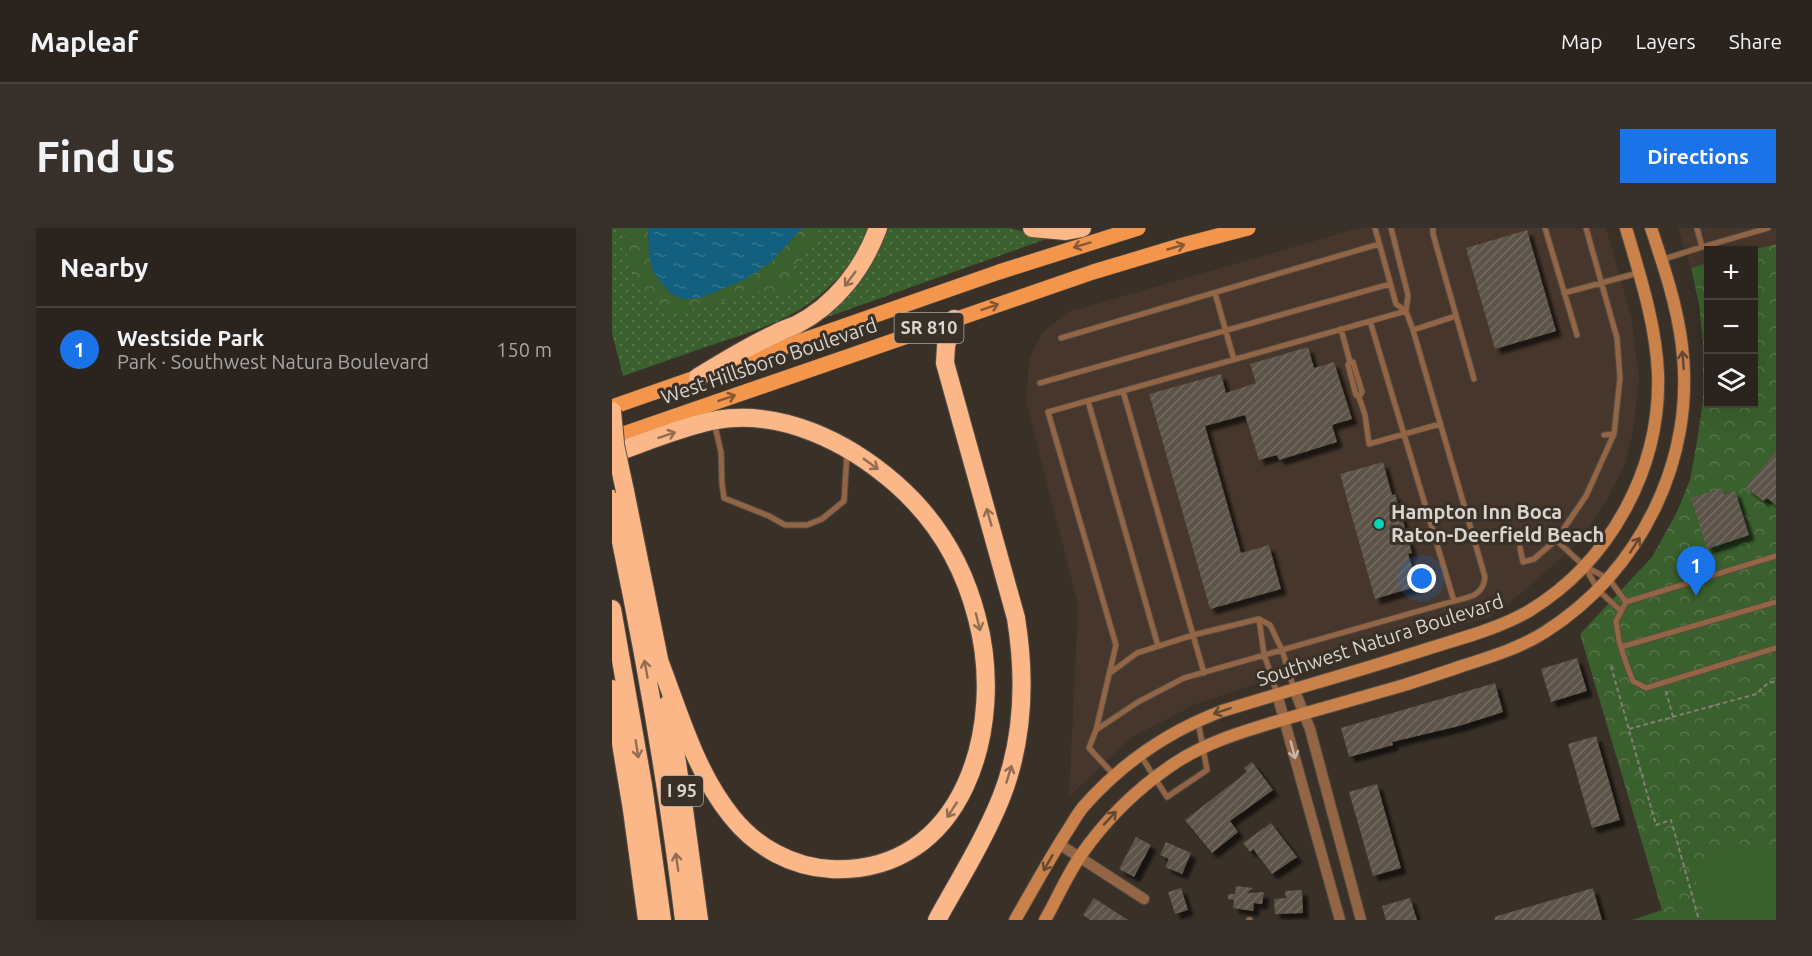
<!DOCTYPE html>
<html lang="en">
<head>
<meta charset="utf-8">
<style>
	:root { --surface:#2b241e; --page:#37302b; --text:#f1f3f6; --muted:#a6a4a4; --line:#47413c; --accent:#1a73e8 }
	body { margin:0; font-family:Ubuntu,sans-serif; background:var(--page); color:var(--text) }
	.controls { position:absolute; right:18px; top:18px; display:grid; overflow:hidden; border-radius:0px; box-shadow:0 6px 24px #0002 }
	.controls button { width:54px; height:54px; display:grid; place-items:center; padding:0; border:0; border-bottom:2px solid var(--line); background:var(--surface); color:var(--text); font:30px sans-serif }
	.you { position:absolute; left:810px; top:351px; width:21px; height:21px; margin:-15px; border:4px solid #fff; border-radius:50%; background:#1a73e8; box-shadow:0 0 0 9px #1a73e833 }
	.badge { display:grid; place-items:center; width:39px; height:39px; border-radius:50%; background:var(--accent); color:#fff; font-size:20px; font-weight:700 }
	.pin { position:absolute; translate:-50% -50px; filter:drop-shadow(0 2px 3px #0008) }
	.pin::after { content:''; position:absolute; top:32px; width:21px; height:18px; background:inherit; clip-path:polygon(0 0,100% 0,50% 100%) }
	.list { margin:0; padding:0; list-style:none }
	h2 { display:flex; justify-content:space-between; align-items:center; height:78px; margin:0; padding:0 24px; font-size:26px }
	h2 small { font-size:20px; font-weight:400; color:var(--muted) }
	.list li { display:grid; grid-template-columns:39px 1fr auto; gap:18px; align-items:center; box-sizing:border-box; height:84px; padding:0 24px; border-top:2px solid var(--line) }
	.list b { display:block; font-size:22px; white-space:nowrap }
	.list p { margin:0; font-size:20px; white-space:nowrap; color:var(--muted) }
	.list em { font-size:20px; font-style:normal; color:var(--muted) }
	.icon { flex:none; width:33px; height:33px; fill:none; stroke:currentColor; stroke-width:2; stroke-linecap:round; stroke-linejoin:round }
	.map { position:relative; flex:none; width:1164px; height:692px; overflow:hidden; border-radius:0px }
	header { display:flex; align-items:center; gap:36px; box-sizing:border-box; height:84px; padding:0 30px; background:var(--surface); border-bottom:2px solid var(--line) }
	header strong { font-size:28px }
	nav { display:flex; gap:33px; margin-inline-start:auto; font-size:21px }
	.intro { display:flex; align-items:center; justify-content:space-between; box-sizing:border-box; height:144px; padding:0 36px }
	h1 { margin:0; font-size:42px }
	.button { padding:15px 27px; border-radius:0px; background:var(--accent); color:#fff; font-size:21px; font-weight:700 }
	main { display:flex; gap:36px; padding:0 36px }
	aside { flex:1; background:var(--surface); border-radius:0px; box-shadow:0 6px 24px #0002 }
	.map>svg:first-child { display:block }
</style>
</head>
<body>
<header>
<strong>Mapleaf</strong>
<nav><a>Map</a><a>Layers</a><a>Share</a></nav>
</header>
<div class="intro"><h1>Find us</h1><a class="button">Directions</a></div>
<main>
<aside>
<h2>Nearby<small></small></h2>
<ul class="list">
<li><span class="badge">1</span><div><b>Westside Park</b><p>Park · Southwest Natura Boulevard</p></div><em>150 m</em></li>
</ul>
</aside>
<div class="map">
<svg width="1164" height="692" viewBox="0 0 1164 692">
	<defs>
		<pattern id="grass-dots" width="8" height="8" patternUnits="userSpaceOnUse" patternTransform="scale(1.5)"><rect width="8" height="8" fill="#3a602d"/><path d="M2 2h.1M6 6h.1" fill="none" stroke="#56764a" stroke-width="1.8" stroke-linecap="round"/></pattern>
		<pattern id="forest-crowns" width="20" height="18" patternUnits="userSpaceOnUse" patternTransform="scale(1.5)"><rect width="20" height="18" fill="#3a602d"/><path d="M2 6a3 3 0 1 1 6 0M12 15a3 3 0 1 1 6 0" fill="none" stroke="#56764a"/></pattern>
		<pattern id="water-ripples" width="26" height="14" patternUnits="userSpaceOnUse" patternTransform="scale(1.5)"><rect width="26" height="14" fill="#125f7f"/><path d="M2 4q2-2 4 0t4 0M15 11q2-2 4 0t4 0" fill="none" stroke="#347590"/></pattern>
		<pattern id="building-hatch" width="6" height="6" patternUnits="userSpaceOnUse" patternTransform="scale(1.5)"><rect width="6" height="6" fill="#5c5249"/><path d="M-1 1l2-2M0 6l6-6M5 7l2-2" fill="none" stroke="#736a62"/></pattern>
		<filter id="shadow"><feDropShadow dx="5.5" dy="5.5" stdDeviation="1.5" flood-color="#0009"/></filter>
	</defs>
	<rect width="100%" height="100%" fill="#393028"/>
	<path fill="#46362b" d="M747 0H994L1020 92 1027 149 1022 199 1012 239 997 268 968 313 900 373 878 389 643 456 584 476 518 510 457 569 466 376 414 175 417 130 430 105 456 84Z
		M1066 0H1164V16L1140 22H1096V35L1079 40Z"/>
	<path fill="url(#grass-dots)" d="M0 0H36L37 27 159 34 190 0H257L243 31 227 54 224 52C186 91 152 99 103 116 72 127 41 137 11 148L0 105Z
		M273 0H399L421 7 440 9 207 92Z"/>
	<path fill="url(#forest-crowns)" d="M12 0H36C37 33 36 39 58 65L159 34 190 0H210L203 6 189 34 175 40 189 50 174 66H160L146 63 64 85 50 83 39 73 18 38 12 15Z
		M1164 16V692H1020L1050 682 968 406 1040 329 1064 286 1078 252 1085 214 1091 173V114L1087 76 1079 40 1096 35V176H1142V22H1140Z"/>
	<path fill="#3a602d" d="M1161 465H1164V503L1152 475Z
		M1129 617 1153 620 1164 629V692H1093L1082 644 1100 626Z"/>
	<path fill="url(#water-ripples)" d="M36 0H190L159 34 132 52 87 70 70 71 58 65 41 44 37 27Z"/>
	<path fill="url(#building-hatch)" filter="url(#shadow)" d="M915 2 944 103 883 121 854 20Z
		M696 119 702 140 722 134 740 191 720 197 725 214 667 232 665 227 647 232 633 187 593 198 629 325 657 317 669 361 598 381 537 166 609 146 614 165 644 155 638 136Z
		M1164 223V277L1155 270 1151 273 1134 259Z
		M771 234 780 267 783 266 800 325 796 326 806 358 763 371 728 246Z
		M1110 260 1112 267 1123 263 1137 307 1095 321 1079 270Z
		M965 430 975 463 939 474 929 441Z
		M883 455 891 484 847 498 780 514 781 517 737 529 729 500Z
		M984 508 1008 592 980 600 956 516Z
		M640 534 661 562 618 593 626 604 600 625 573 592 635 544 632 540Z
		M765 556 789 640 761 648 737 564Z
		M659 595 685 629 660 646 641 621 638 624 631 615Z
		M524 609 539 617 522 649 507 641Z
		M554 614 579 625 570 646 553 639 557 631 548 627Z
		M624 658 641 660 635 665 652 664 650 676 642 675 641 683 621 680 622 672 616 671V666H623Z
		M569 660 576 682 563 686 556 664Z
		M981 660 990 692H883L882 689Z
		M690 662 691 685 663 686 662 671 674 670 673 663Z
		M482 670 516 692H478L471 687Z
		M798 670 805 692H774L770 678Z"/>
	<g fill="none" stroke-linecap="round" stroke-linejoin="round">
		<defs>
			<path id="lane" d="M763 0 784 76 794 83
				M821 0V6L862 151
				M933 0 965 107
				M1085 0 1090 19 1156 0
				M1049 32 1090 19
				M603 65 622 132
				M952 65 1026 45
				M758 93 842 373C858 369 871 368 873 349L801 102 794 83 796 67 779 0
				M729 101 738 134
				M801 102 844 88
				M449 110 767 16
				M428 155 778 56
				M511 163 581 407 647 391 658 397 670 422 682 461
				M747 169 750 164 741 134H738L736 137 744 167 747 169 753 187 757 216 828 196
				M476 173 546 418
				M102 194 109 224 110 256 112 270 157 288 173 297H195L210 291 232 273 235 225
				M992 207 1002 206
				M944 312 974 268 1002 206 1008 150 1005 110 974 0
				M908 320 911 334 922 331 944 312 972 338 997 351 1014 374
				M1164 328 1014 374 1004 393 1007 413 1015 438 1021 453 1034 460 1164 420
				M973 339 986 362 1009 383
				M647 391 652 426 665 465
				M1009 419 1164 374
				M498 445 525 425 581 407 592 445
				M484 502 526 474 572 450 842 373
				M529 528 555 569 595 542 586 493
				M502 547 477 520 484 502 504 417 436 184 794 83
				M637 692H638"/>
			<path id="street" d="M682 461 698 501 749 692
				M665 466 728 692
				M447 616 532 671"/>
			<path id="secondary" d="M403 692C420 663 436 633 454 605 460 596 465 586 472 578 510 535 557 503 610 483 678 462 747 443 815 421 849 410 886 401 917 383 998 334 1049 241 1046 146 1044 96 1028 48 1014 0
				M433 692C445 671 455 647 469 627 494 591 527 559 563 535 595 514 630 504 666 493 707 481 748 470 789 458 809 452 829 445 850 438 878 429 908 420 933 404 1029 343 1084 231 1070 118 1065 77 1052 39 1039 0"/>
			<path id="primary" d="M0 179 387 44 526 0
				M0 210 481 44 571 17 636 0"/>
			<path id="highway" d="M420 0 454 3 470 0
				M86 149C111 134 136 118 163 106 170 102 177 100 184 97 223 77 251 41 266 0
				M0 226C34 214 69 199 104 192 170 181 236 214 284 256 325 292 352 339 365 390 394 497 353 647 219 641 180 639 144 619 120 589 84 545 68 487 48 435
				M13 263 50 446
				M0 271C30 410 55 551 72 692
				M0 381 31 557 50 692
				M0 461 20 582 35 692
				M56 476 71 574 87 692
				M325 692C347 652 372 612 389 570 412 512 414 452 404 390L333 135 334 118 342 91"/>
		</defs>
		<use href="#lane" stroke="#564e46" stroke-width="7"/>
		<use href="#street" stroke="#564e46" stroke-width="12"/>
		<use href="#secondary" stroke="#564e46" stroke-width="14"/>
		<use href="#primary" stroke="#564e46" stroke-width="16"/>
		<use href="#highway" stroke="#564e46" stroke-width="20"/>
		<path stroke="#867f78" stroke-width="2" stroke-dasharray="4.5 3" stroke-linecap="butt" d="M999 438 1044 597 1059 592 1087 692
			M1054 463 1061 489
			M1017 501 1144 466 1155 456 1164 453"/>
		<use href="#lane" stroke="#936545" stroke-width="5"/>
		<use href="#street" stroke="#936545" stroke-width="10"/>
		<use href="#secondary" stroke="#ca814a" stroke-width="12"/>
		<use href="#primary" stroke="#f4954c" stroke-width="15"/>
		<use href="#highway" stroke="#fbb787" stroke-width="18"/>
		<defs>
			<path id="highway-bridge" d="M0 183 3 215
				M0 203 13 263"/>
		</defs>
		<use href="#highway-bridge" stroke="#564e46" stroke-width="20" stroke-linecap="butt"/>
		<use href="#highway-bridge" stroke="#fbb787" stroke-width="18"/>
	</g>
	<defs><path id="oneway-shaft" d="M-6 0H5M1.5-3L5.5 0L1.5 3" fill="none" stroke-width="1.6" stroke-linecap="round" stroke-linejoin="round" transform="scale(1.5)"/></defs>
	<g stroke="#845836">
		<use href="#oneway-shaft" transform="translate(470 17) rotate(163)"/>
		<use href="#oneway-shaft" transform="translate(564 19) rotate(-16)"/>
		<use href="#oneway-shaft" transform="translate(378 79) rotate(-19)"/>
		<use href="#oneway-shaft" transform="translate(115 170) rotate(-19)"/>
	</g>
	<g stroke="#906d53">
		<use href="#oneway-shaft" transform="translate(238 51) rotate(127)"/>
		<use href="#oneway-shaft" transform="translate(55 207) rotate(-19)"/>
		<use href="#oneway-shaft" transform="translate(259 236) rotate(36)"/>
		<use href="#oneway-shaft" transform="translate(377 289) rotate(-106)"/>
		<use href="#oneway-shaft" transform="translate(366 394) rotate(76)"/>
		<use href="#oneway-shaft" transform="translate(34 441) rotate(-100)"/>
		<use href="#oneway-shaft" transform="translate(25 521) rotate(81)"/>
		<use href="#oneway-shaft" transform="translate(397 546) rotate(-73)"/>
		<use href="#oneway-shaft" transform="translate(340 582) rotate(123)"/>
		<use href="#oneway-shaft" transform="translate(65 634) rotate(-98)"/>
	</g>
	<g stroke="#644832">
		<use href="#oneway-shaft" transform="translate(1071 132) rotate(-95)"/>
		<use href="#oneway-shaft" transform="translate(1023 317) rotate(-57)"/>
		<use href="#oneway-shaft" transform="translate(610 483) rotate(161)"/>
		<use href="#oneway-shaft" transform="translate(498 590) rotate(-47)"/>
		<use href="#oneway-shaft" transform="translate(436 635) rotate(120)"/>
	</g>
	<use stroke="#c8b8ac" href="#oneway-shaft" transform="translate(681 522) rotate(75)"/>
	<circle fill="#04d5b6" stroke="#393028" stroke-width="2" cx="767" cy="296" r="6"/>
	<g text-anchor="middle" stroke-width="6" stroke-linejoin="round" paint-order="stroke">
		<g fill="#393028" stroke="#aaa39d" stroke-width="1.5">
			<rect x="282.5" y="85" width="69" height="30" rx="4.5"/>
			<rect x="49" y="548" width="42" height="30" rx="4.5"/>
		</g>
		<g font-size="18" font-weight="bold" fill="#dad4cf">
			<text x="317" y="106">SR 810</text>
			<text x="70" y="569">I 95</text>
		</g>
		<g font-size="20" fill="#dad4cf" stroke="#393028">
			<text transform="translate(157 133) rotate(-19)" y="7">West Hillsboro Boulevard</text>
			<text transform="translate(768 412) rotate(-18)" y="7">Southwest Natura Boulevard</text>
		</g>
		<g font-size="20" font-weight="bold" fill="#dad4cf" stroke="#393028" text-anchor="start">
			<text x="779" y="291">Hampton Inn Boca<tspan x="779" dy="23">Raton-Deerfield Beach</tspan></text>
		</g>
	</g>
</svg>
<div class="controls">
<button>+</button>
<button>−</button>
<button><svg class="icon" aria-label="layers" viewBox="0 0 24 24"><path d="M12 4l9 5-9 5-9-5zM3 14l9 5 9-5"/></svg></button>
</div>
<div class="you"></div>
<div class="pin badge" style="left:1084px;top:368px">1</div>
</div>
</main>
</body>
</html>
